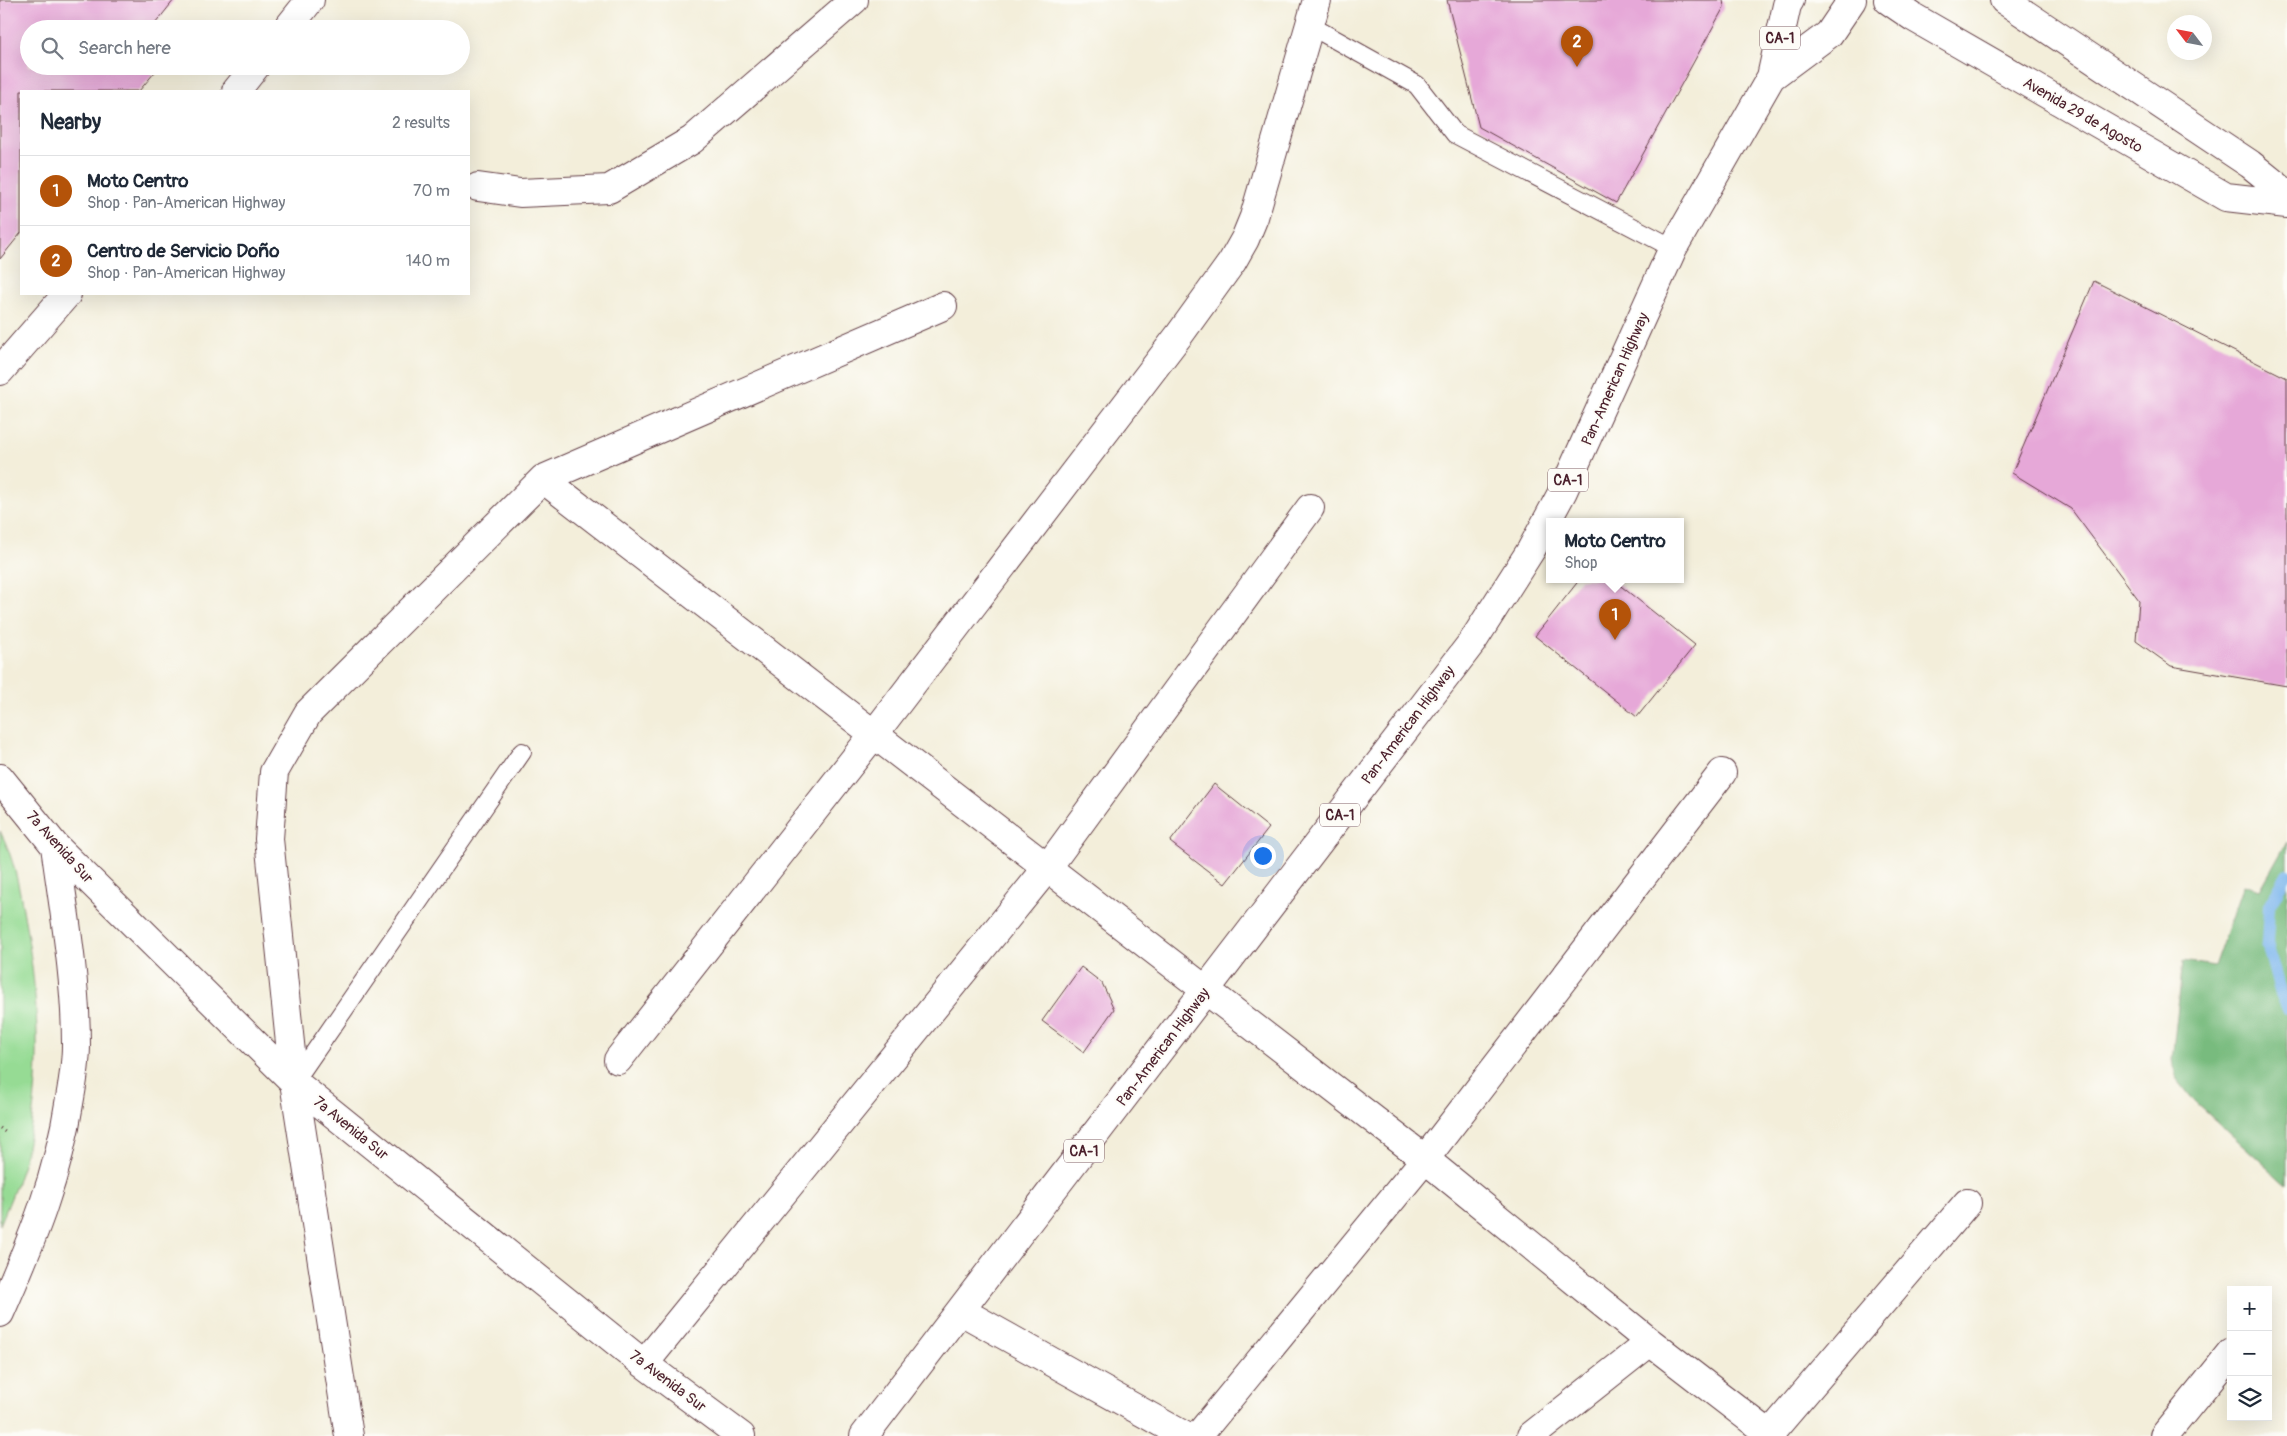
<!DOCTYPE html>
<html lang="en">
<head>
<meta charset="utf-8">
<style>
	:root { --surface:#fff; --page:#f6f6f7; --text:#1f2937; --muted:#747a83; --line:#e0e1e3; --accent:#b45309 }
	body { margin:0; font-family:Pangolin,sans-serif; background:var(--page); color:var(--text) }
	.controls { position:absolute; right:15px; bottom:15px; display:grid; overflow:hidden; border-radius:0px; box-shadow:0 5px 20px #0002 }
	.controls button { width:45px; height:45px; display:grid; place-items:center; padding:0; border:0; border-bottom:1px solid var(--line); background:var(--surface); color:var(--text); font:25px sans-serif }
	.compass { position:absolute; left:2167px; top:15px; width:45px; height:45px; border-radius:50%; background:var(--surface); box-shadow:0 5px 20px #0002; rotate:302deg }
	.you { position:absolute; left:1262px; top:855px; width:18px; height:18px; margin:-12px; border:4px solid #fff; border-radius:50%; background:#1a73e8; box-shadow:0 0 0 8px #1a73e833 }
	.badge { display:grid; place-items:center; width:32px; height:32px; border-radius:50%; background:var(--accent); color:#fff; font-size:16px; font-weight:700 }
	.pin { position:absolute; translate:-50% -41px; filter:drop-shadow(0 1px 2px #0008) }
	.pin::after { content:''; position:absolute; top:26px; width:18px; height:15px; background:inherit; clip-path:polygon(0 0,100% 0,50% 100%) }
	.popup { position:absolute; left:1546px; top:518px; width:138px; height:65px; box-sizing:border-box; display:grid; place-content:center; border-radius:0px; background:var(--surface); filter:drop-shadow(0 1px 4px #0005); font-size:16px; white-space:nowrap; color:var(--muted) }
	.popup b { font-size:19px; color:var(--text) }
	.popup::after { content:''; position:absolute; left:50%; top:100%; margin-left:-10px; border:10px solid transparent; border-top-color:var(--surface) }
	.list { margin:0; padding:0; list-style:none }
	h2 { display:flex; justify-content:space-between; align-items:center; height:65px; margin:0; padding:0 20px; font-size:21px }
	h2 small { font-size:16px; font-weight:400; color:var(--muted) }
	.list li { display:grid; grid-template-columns:32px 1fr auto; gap:15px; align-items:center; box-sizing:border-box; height:70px; padding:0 20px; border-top:1px solid var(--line) }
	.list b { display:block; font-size:19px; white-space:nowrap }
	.list p { margin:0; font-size:16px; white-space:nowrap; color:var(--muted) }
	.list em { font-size:16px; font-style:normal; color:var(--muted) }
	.icon { flex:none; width:28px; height:28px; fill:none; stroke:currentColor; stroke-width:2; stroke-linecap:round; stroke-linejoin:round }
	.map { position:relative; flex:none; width:2287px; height:1436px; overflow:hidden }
	.search { position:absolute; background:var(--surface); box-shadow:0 5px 20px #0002; left:20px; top:20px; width:450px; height:55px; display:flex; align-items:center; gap:12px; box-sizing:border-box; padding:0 18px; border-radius:28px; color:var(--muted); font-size:19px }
	.panel { position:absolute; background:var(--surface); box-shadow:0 5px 20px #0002; left:20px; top:90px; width:450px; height:205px; border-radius:0px }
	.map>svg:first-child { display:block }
</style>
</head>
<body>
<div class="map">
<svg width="2287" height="1436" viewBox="0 0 2287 1436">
	<rect width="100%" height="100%" fill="#fdfcf7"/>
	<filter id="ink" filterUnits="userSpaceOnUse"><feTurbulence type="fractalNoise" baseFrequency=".02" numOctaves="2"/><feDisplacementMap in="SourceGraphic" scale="10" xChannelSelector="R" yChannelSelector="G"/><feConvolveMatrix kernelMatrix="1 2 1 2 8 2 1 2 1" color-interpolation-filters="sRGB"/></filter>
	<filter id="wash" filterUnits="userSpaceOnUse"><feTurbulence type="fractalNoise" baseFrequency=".0096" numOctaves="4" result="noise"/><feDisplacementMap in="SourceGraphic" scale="20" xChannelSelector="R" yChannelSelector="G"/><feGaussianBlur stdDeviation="1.12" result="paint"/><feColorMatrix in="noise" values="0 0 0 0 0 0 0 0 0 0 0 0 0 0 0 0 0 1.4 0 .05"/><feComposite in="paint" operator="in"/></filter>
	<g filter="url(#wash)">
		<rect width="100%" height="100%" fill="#f3eeda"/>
		<path fill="#96db94" stroke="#707d60" d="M0 831C14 858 19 886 24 915 38 990 43 1068 28 1142 23 1171 11 1198 0 1225Z"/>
		<path fill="#78bb7e" stroke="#616d54" d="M2287 842V1185L2195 1102 2176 1078 2172 1060 2183 961 2214 966 2243 885 2260 890Z"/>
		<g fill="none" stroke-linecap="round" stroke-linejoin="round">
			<path stroke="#7cb6ed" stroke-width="12" d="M2287 874 2269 906 2267 944 2280 991 2287 1008"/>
		</g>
		<g id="blocks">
			<path fill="#e6a8d8" d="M0 0H174L151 29H29V66H160L139 91H21V233L0 259Z
				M1447 0H1723L1724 7 1616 203 1479 127Z
				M2094 281 2287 378V686L2171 666 2136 641 2139 600 2071 509 2012 473Z
				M1580 579H1612L1695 645 1637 717 1535 636Z
				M1214 784 1269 828 1225 884 1170 842Z
				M1081 967 1102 983 1114 1009 1084 1052 1042 1021Z"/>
		</g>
	</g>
	<g filter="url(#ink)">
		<use href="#blocks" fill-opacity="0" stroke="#633e45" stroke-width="1"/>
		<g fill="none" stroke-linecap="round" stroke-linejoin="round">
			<defs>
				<path id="service" d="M1309 25 1417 85 1455 134 1673 248
					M294 1082 522 752"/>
				<path id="minor" d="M1888 0 1913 17 2226 197 2287 204
					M2004 0 2250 164 2287 194
					M287 29 310 0
					M236 91 256 66
					M478 187 520 193 609 189 692 140 854 0
					M0 371 67 294
					M543 479 1425 1159 1650 1342 1772 1436
					M0 778 55 846 294 1082 644 1364 741 1436
					M618 1060 874 734 1180 334 1232 262 1245 239 1254 217 1317 0
					M961 1311 1185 1436
					M0 1313C32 1240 58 1178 70 1098 73 1081 76 1063 76 1045 76 978 64 912 55 846
					M644 1364 1048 867 1310 508
					M349 1436 294 1082 269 839 274 772 308 713 543 479 943 306
					M1198 1436 1425 1159 1722 773
					M1531 1436 1650 1342
					M1768 1436 1967 1203
					M2164 1436 2231 1353"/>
				<path id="trunk" d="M1771 77 1829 34 1852 0
					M864 1436 1473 641 1531 550 1563 491 1673 248 1771 77 1787 5 1790 0"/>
			</defs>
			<use href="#service" stroke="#633e45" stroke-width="20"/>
			<use href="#minor" stroke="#633e45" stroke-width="30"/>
			<use href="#trunk" stroke="#633e45" stroke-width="30"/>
			<path stroke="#633e45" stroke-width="3" stroke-dasharray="1 4" stroke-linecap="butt" d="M0 1128 5 1132"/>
			<use href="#service" stroke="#fff" stroke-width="18"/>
			<use href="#minor" stroke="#fff" stroke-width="28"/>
			<use href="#trunk" stroke="#fff" stroke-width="28"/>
		</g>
	</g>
	<g text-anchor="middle" stroke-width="4" stroke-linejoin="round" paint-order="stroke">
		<g fill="#fdfcf7" stroke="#806168" stroke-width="1">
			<rect x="1760" y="26.5" width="40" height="23" rx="4"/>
			<rect x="1548" y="468.5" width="40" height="23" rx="4"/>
			<rect x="1320" y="803.5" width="40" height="23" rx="4"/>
			<rect x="1064" y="1139.5" width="40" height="23" rx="4"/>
		</g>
		<g font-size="14" font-weight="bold" fill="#4a1f2b">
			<text x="1780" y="43">CA-1</text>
			<text x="1568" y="485">CA-1</text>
			<text x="1340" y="820">CA-1</text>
			<text x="1084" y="1156">CA-1</text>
		</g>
		<g font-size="15" fill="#4a1f2b" stroke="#fdfcf7">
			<text transform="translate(2083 115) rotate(30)" y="5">Avenida 29 de Agosto</text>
			<text transform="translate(1615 379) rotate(-66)" y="5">Pan-American Highway</text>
			<text transform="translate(1408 725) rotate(-53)" y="5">Pan-American Highway</text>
			<text transform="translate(60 847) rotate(48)" y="5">7a Avenida Sur</text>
			<text transform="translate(1163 1047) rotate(-53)" y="5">Pan-American Highway</text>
			<text transform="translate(351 1128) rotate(39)" y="5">7a Avenida Sur</text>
			<text transform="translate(668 1381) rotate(37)" y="5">7a Avenida Sur</text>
		</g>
	</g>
</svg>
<div class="controls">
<button>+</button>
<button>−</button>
<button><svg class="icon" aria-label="layers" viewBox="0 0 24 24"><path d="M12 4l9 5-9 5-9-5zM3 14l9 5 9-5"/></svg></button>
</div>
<svg class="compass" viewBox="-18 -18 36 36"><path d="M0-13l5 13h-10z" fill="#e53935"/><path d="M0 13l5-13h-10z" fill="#747a83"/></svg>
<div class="you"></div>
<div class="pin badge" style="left:1615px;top:640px">1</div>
<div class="popup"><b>Moto Centro</b>Shop</div>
<div class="pin badge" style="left:1577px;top:67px">2</div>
<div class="search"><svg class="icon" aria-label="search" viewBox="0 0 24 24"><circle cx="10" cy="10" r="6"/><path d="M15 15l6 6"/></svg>Search here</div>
<section class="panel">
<h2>Nearby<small>2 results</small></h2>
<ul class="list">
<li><span class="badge">1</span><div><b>Moto Centro</b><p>Shop · Pan-American Highway</p></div><em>70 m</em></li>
<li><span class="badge">2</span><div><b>Centro de Servicio Doño</b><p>Shop · Pan-American Highway</p></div><em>140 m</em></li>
</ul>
</section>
</div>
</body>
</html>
